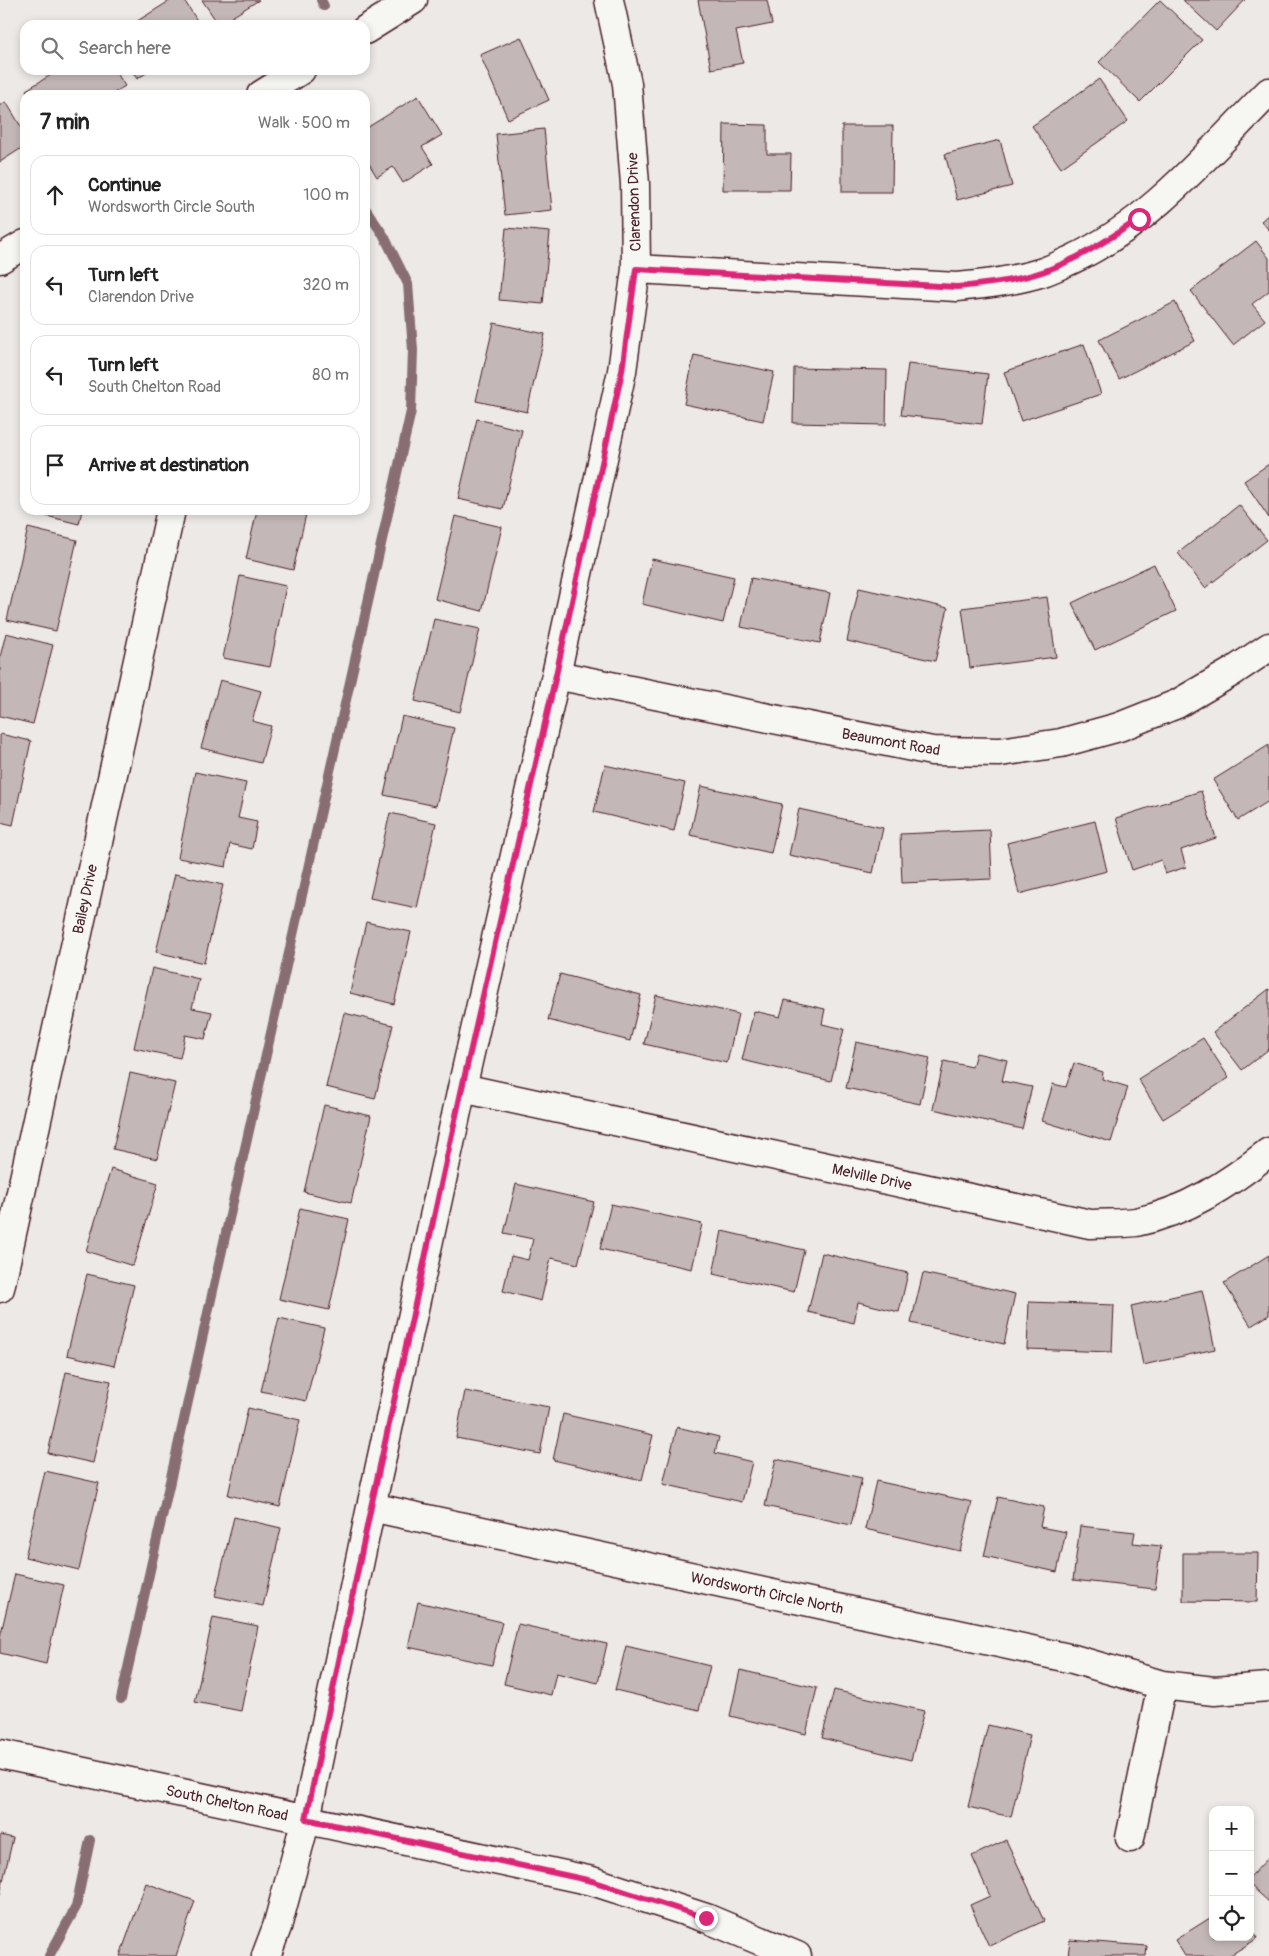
<!DOCTYPE html>
<html lang="en">
<head>
<meta charset="utf-8">
<style>
	:root { --surface:#fff; --page:#f2f2f2; --text:#222; --muted:#767676; --line:#e0e0e0 }
	body { margin:0; font-family:Pangolin,sans-serif; background:var(--page); color:var(--text) }
	.controls { position:absolute; right:15px; bottom:15px; display:grid; overflow:hidden; border-radius:10px; box-shadow:0 2px 8px #0003 }
	.controls button { width:45px; height:45px; display:grid; place-items:center; padding:0; border:0; border-bottom:1px solid var(--line); background:var(--surface); color:var(--text); font:25px sans-serif }
	.stop { position:absolute; width:15px; height:15px; margin:-11px; border:4px solid #db2777; border-radius:50%; background:#fff }
	.stop.end { background:#db2777; border-color:#fff; box-shadow:0 1px 5px #0008 }
	.list { margin:0; padding:0; list-style:none }
	h2 { display:flex; justify-content:space-between; align-items:center; height:65px; margin:0; padding:0 20px; font-size:21px }
	h2 small { font-size:16px; font-weight:400; color:var(--muted) }
	.list li { display:grid; grid-template-columns:32px 1fr auto; gap:15px; align-items:center; box-sizing:border-box; height:80px; margin:0 10px 10px; padding:0 10px; border:1px solid var(--line); border-radius:15px }
	.list b { display:block; font-size:19px; white-space:nowrap }
	.list p { margin:0; font-size:16px; white-space:nowrap; color:var(--muted) }
	.list em { font-size:16px; font-style:normal; color:var(--muted) }
	.icon { flex:none; width:28px; height:28px; fill:none; stroke:currentColor; stroke-width:2; stroke-linecap:round; stroke-linejoin:round }
	.map { position:relative; flex:none; width:1269px; height:1956px; overflow:hidden }
	.search { position:absolute; background:var(--surface); box-shadow:0 2px 8px #0003; left:20px; top:20px; width:350px; height:55px; display:flex; align-items:center; gap:12px; box-sizing:border-box; padding:0 18px; border-radius:15px; color:var(--muted); font-size:19px }
	.panel { position:absolute; background:var(--surface); box-shadow:0 2px 8px #0003; left:20px; top:90px; width:350px; height:425px; border-radius:15px }
	.map>svg:first-child { display:block }
</style>
</head>
<body>
<div class="map">
<svg width="1269" height="1956" viewBox="0 0 1269 1956">
	<rect width="100%" height="100%" fill="#ece9e6"/>
	<filter id="ink" filterUnits="userSpaceOnUse"><feTurbulence type="fractalNoise" baseFrequency=".02" numOctaves="2"/><feDisplacementMap in="SourceGraphic" scale="10" xChannelSelector="R" yChannelSelector="G"/><feConvolveMatrix kernelMatrix="1 2 1 2 8 2 1 2 1" color-interpolation-filters="sRGB"/></filter>
	<g filter="url(#ink)">
		<g fill="none" stroke-linecap="round" stroke-linejoin="round">
			<path stroke="#886e73" stroke-width="10" d="M321 0 324 6
				M121 1699 411 411 413 350 408 284 384 236 365 208
				M49 1956 76 1907 90 1840"/>
		</g>
		<path fill="#c4b7b7" stroke="#4a1f2b" d="M171 0H184L200 25H131Z
			M202 0H259L219 25Z
			M698 0H767L772 24 736 31 743 63 711 69Z
			M1160 0 1202 40 1140 102 1099 62Z
			M1183 0H1245L1216 31Z
			M521 37 549 100 508 119 480 55Z
			M59 70H115L125 86 111 95H29L26 90Z
			M132 70H151L137 79Z
			M1099 79 1128 121 1061 168 1032 126Z
			M418 96 442 135 422 147 433 164 403 183 393 167 377 177 365 157V129Z
			M6 102 25 133V146L0 162V105Z
			M724 124 767 125V154H791L790 190H723Z
			M842 126H893L892 192H842Z
			M544 129 552 210 505 215 496 134Z
			M1000 140 1012 186 957 200 945 154Z
			M1269 214V230L1261 221Z
			M506 228 550 232 543 304 499 300Z
			M1256 241 1269 258V291L1252 304 1265 320 1233 345 1191 291Z
			M1175 302 1195 341 1119 379 1099 340Z
			M494 323 545 334 527 412 476 401Z
			M1084 344 1101 394 1021 421 1004 372Z
			M694 355 774 372 763 421 684 404Z
			M908 364 988 374 982 424 901 415Z
			M794 368 887 370 886 425 793 423Z
			M477 419 522 430 503 509 458 499Z
			M1269 464V518L1244 481Z
			M1239 505 1267 540 1205 588 1178 553Z
			M31 510H82L79 524 30 512Z
			M257 510H307L293 570 246 559Z
			M455 516 502 527 482 611 435 599Z
			M28 528 77 540 56 631 7 620Z
			M652 559 734 577 723 623 642 604Z
			M1154 564 1176 611 1095 650 1072 603Z
			M240 576 286 586 270 667 223 658Z
			M751 578 830 593 820 643 741 627Z
			M859 588 948 608 935 661 847 641Z
			M1047 597 1056 657 970 668 962 608Z
			M434 619 480 629 460 712 415 701Z
			M6 633 53 645 33 724 0 716V657Z
			M220 680 261 691 252 721 271 726 261 763 201 748Z
			M402 716 454 728 436 806 384 795Z
			M0 734 31 741 13 825 0 822Z
			M1269 745V801L1238 820 1213 780Z
			M605 765 685 783 674 831 594 812Z
			M195 772 246 783 238 818 257 822 252 849 230 844 226 867 178 858Z
			M701 786 782 804 771 853 690 835Z
			M1201 791 1216 838 1181 850 1186 867 1165 874 1161 860 1132 870 1116 818Z
			M799 809 883 828 873 873 789 855Z
			M390 813 436 823 417 908 370 898Z
			M1095 821 1107 871 1019 894 1007 843Z
			M990 830 992 879 902 883 900 834Z
			M175 874 223 885 204 963 156 952Z
			M366 922 411 932 394 1004 350 993Z
			M152 968 199 979 192 1008 212 1012 205 1039 185 1035 180 1058 134 1048Z
			M560 974 641 995 630 1041 548 1020Z
			M1269 989V1049L1242 1070 1213 1032Z
			M656 995 738 1014 727 1063 644 1044Z
			M785 1000 825 1009 822 1024 844 1029 831 1081 742 1060 754 1011 780 1017Z
			M344 1013 393 1025 375 1099 326 1087Z
			M1203 1038 1229 1078 1163 1119 1138 1079Z
			M856 1042 930 1058 920 1104 846 1088Z
			M976 1053 1007 1060 1002 1081 1032 1087 1022 1129 933 1109 944 1061 972 1067Z
			M1074 1063 1103 1072 1102 1079 1128 1087 1111 1142 1042 1121 1053 1084 1066 1087Z
			M130 1073 175 1083 157 1159 113 1149Z
			M324 1105 371 1116 351 1203 304 1192Z
			M111 1169 158 1183 133 1266 86 1251Z
			M516 1184 594 1202 578 1264 551 1258 541 1301 503 1291 511 1256 528 1260 533 1239 504 1233Z
			M611 1204 702 1224 692 1269 600 1249Z
			M300 1208 349 1219 329 1310 279 1299Z
			M722 1231 804 1250 794 1292 713 1274Z
			M822 1253 908 1273 899 1312 858 1302 854 1323 808 1312Z
			M1269 1255V1315L1251 1326 1224 1283Z
			M923 1273 1015 1294 1004 1344 911 1323Z
			M87 1274 134 1285 114 1366 67 1355Z
			M1202 1290 1215 1349 1143 1365 1131 1306Z
			M1029 1302 1114 1305 1112 1352 1027 1349Z
			M279 1318 324 1328 306 1401 261 1391Z
			M66 1372 111 1381 93 1463 48 1453Z
			M465 1391 549 1407 540 1454 456 1438Z
			M248 1408 300 1420 280 1507 228 1495Z
			M563 1414 653 1435 642 1480 553 1460Z
			M677 1427 719 1437 715 1453 752 1462 742 1502 663 1484Z
			M776 1459 862 1478 851 1525 765 1506Z
			M45 1471 99 1483 79 1570 25 1557Z
			M876 1481 972 1502 960 1551 865 1529Z
			M998 1497 1044 1507 1040 1527 1066 1532 1057 1572 984 1556Z
			M234 1517 281 1528 263 1606 215 1596Z
			M1080 1526 1135 1532 1133 1543 1161 1546 1155 1589 1073 1580Z
			M1183 1553H1258L1257 1602 1183 1601Z
			M15 1574 64 1585 46 1664 0 1653V1637Z
			M418 1602 502 1622 492 1665 408 1647Z
			M213 1617 258 1626 241 1711 195 1702Z
			M518 1624 607 1644 598 1683 556 1673 551 1695 504 1684Z
			M626 1646 710 1666 699 1710 615 1690Z
			M740 1670 817 1688 806 1734 730 1716Z
			M834 1690 924 1711 911 1760 822 1738Z
			M988 1725 1030 1735 1011 1817 968 1807Z
			M0 1835 13 1838 0 1894Z
			M1006 1840 1044 1921 989 1946 970 1905 990 1896 972 1856Z
			M1269 1857V1902L1250 1885V1877Z
			M146 1883 195 1901 176 1956H120Z
			M1213 1916V1937H1250V1926L1258 1938 1229 1956H1185L1175 1940Z
			M1070 1940 1147 1946 1146 1956H1068Z"/>
		<g fill="none" stroke-linecap="round" stroke-linejoin="round">
			<defs>
				<path id="minor" d="M365 30 413 0
					M261 95 301 70
					M0 259 25 244
					M636 269 957 287C986 284 1015 281 1043 272 1052 269 1062 264 1071 260 1151 223 1208 153 1269 92
					M556 675 932 751 1000 752 1061 743 1119 727 1177 704 1232 672 1269 647
					M462 1088 1090 1224C1105 1223 1121 1224 1136 1222 1186 1212 1230 1183 1269 1152
					M0 1288 171 510
					M371 1507 1073 1659 1162 1685 1214 1691 1269 1687
					M1130 1838 1162 1685
					M266 1956 277 1927 306 1819 371 1507 462 1088 556 675 622 371 636 269 635 184 627 84 609 0"/>
				<path id="major" d="M0 1754 592 1881 706 1918 797 1956"/>
			</defs>
			<use href="#minor" stroke="#4a1f2b" stroke-width="31"/>
			<use href="#major" stroke="#4a1f2b" stroke-width="31"/>
			<use href="#minor" stroke="#f6f6f2" stroke-width="28"/>
			<use href="#major" stroke="#f6f6f2" stroke-width="28"/>
		</g>
	</g>
	<g fill="none" stroke-linecap="round" stroke-linejoin="round" filter="url(#ink)">
		<path stroke="#db2777" stroke-width="6" d="M706 1918 592 1881 306 1819 371 1507 462 1088 556 675 622 371 636 269 957 287C987 284 1016 281 1045 271 1079 259 1109 239 1139 219"/>
	</g>
	<g text-anchor="middle" stroke-width="4" stroke-linejoin="round" paint-order="stroke">
		<g font-size="15" fill="#4a1f2b" stroke="#f6f6f2">
			<text transform="translate(634 202) rotate(-92)" y="5">Clarendon Drive</text>
			<text transform="translate(891 742) rotate(10)" y="5">Beaumont Road</text>
			<text transform="translate(85 899) rotate(-78)" y="5">Bailey Drive</text>
			<text transform="translate(872 1177) rotate(12)" y="5">Melville Drive</text>
			<text transform="translate(767 1593) rotate(12)" y="5">Wordsworth Circle North</text>
			<text transform="translate(227 1803) rotate(12)" y="5">South Chelton Road</text>
		</g>
	</g>
</svg>
<div class="controls">
<button>+</button>
<button>−</button>
<button><svg class="icon" aria-label="locate" viewBox="0 0 24 24"><circle cx="12" cy="12" r="6"/><path d="M12 2v4M12 18v4M2 12h4M18 12h4"/></svg></button>
</div>
<div class="stop" style="left:1139px;top:219px"></div>
<div class="stop end" style="left:706px;top:1918px"></div>
<div class="search"><svg class="icon" aria-label="search" viewBox="0 0 24 24"><circle cx="10" cy="10" r="6"/><path d="M15 15l6 6"/></svg>Search here</div>
<section class="panel">
<h2>7 min<small>Walk · 500 m</small></h2>
<ul class="list">
<li><svg class="icon" aria-label="ahead" viewBox="0 0 24 24"><path d="M12 20V5M6 11l6-6 6 6"/></svg><div><b>Continue</b><p>Wordsworth Circle South</p></div><em>100 m</em></li>
<li><svg class="icon" aria-label="left" viewBox="0 0 24 24"><path d="M17 20v-9H6M10 6l-5 5 5 5"/></svg><div><b>Turn left</b><p>Clarendon Drive</p></div><em>320 m</em></li>
<li><svg class="icon" aria-label="left" viewBox="0 0 24 24"><path d="M17 20v-9H6M10 6l-5 5 5 5"/></svg><div><b>Turn left</b><p>South Chelton Road</p></div><em>80 m</em></li>
<li><svg class="icon" aria-label="arrive" viewBox="0 0 24 24"><path d="M6 21V4h12l-3 4 3 4H6"/></svg><div><b>Arrive at destination</b></div></li>
</ul>
</section>
</div>
</body>
</html>
